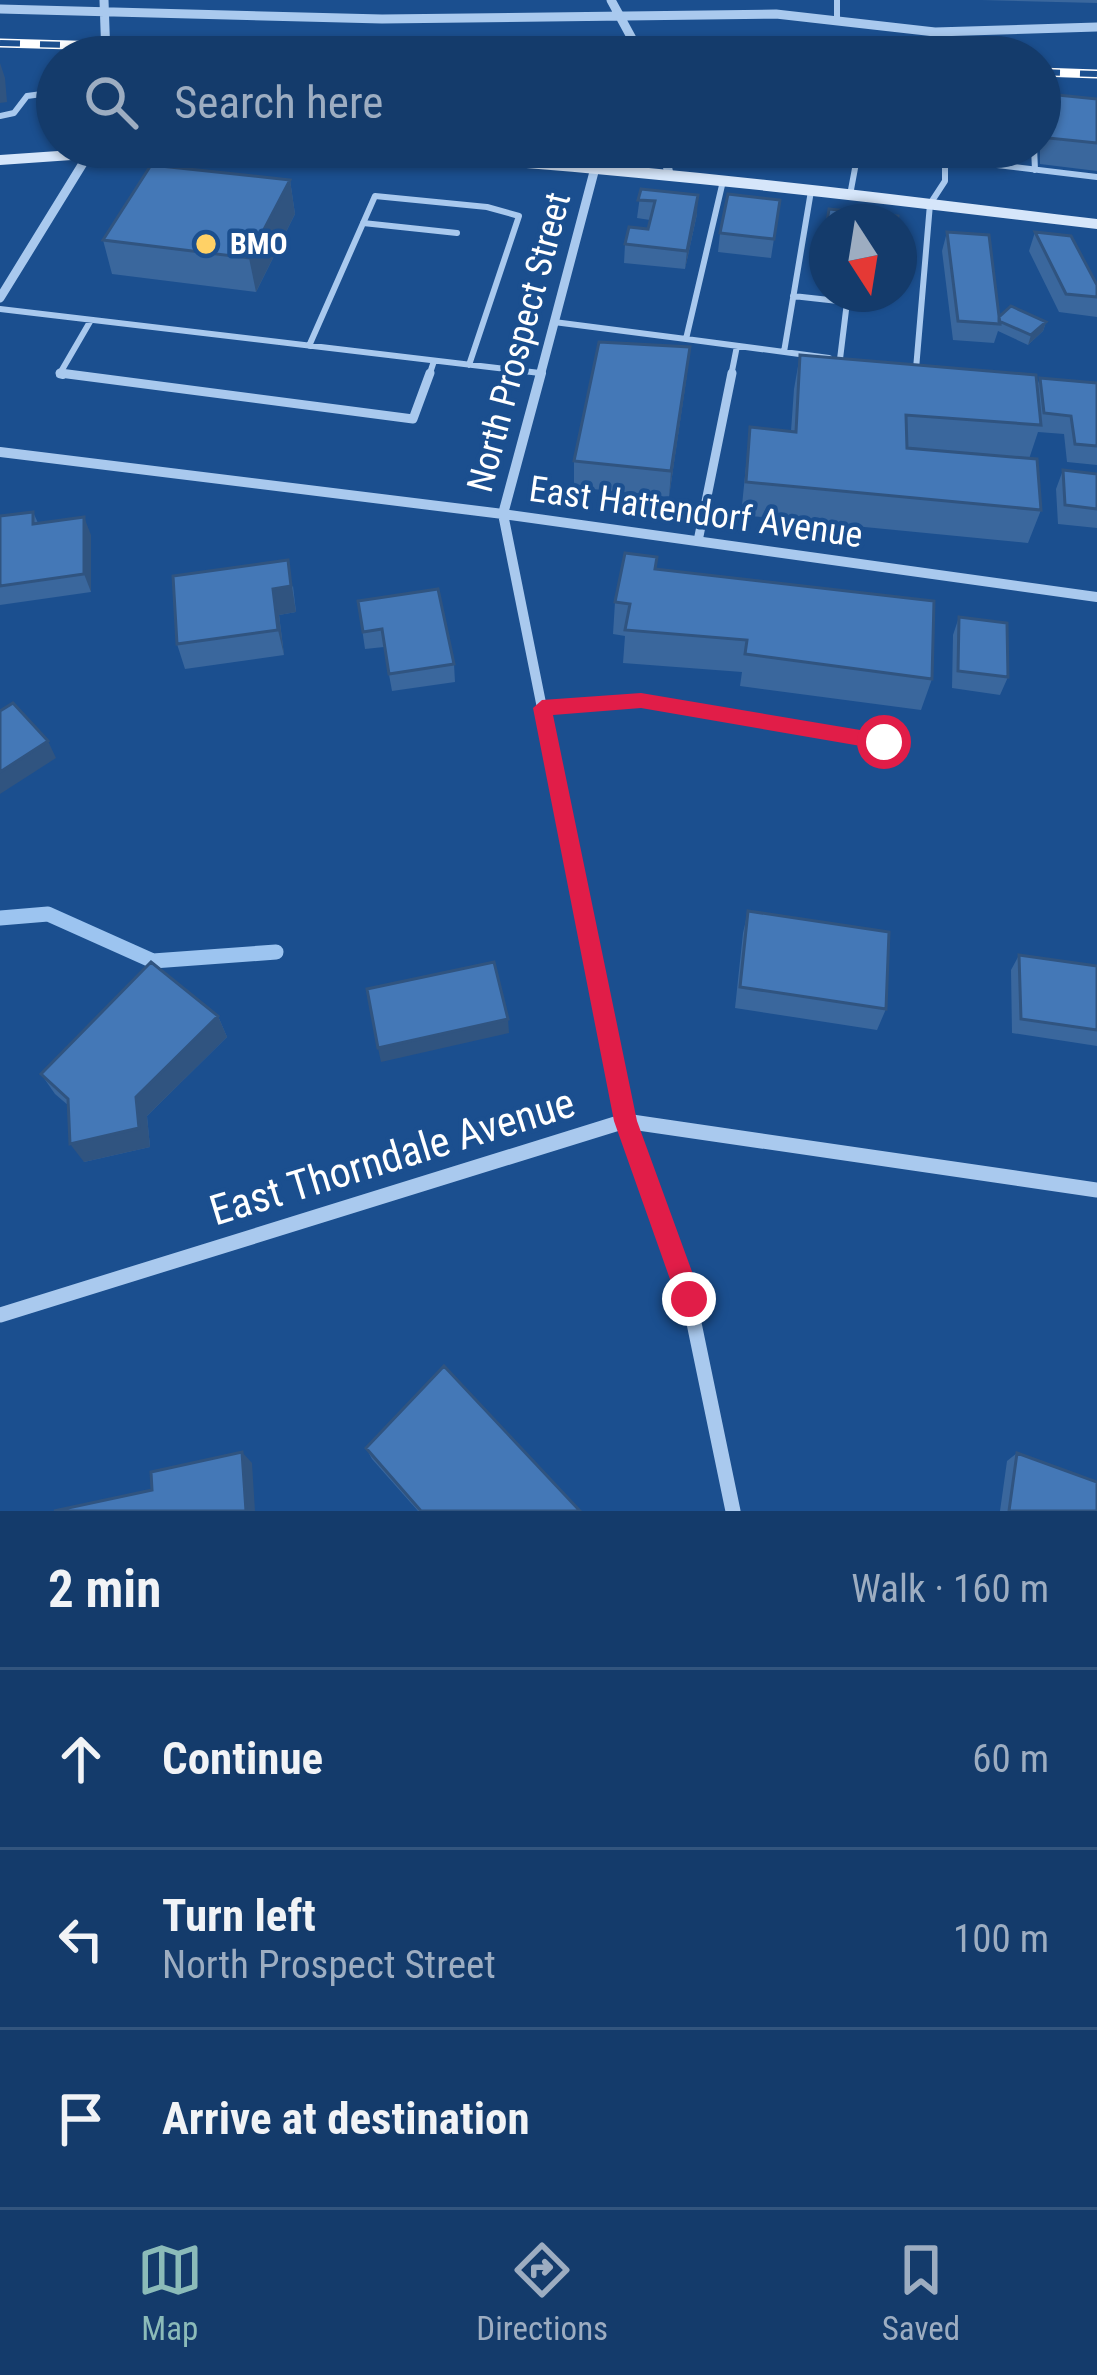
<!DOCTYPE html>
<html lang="en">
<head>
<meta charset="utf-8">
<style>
	:root { --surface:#143b6b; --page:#1d4271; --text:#f1f3f6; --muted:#9dadc1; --line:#33557e; --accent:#8bbbb9 }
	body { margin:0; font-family:"Roboto Condensed",sans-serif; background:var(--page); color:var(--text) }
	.compass { position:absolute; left:809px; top:204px; width:108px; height:108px; border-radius:50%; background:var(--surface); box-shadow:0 3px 9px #0004; rotate:168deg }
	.stop { position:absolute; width:36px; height:36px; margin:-27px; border:9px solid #e11d48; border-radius:50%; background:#fff }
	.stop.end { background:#e11d48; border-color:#fff; box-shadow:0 3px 12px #0008 }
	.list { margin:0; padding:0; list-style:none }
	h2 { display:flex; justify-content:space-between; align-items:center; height:156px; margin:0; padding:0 48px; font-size:51px }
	h2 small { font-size:39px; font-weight:400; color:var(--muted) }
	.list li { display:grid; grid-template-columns:78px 1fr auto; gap:36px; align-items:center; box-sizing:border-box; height:180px; padding:0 48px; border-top:3px solid var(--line) }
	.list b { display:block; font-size:45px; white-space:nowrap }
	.list p { margin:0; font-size:39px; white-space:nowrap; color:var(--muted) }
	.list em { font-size:39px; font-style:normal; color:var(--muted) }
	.icon { flex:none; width:66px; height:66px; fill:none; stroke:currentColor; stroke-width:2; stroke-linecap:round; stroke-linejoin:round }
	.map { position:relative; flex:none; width:1097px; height:1511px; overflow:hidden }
	.search { position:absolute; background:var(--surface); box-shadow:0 3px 9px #0004; left:36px; right:36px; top:36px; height:132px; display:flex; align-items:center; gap:30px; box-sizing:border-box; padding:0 42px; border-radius:66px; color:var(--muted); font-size:45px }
	.sheet { height:696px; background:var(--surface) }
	nav { display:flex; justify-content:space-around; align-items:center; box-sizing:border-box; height:168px; border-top:3px solid var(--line); background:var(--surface); font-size:33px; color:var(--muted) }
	nav a { display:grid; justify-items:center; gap:6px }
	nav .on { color:var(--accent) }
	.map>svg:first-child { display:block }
</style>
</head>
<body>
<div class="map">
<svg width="1097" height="1511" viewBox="0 0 1097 1511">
	<rect width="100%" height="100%" fill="#1b4f8f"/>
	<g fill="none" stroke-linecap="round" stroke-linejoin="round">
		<path stroke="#9cc4f0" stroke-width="15" d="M0 918 48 914 153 961 276 952"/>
		<path stroke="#a9c9ee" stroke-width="6" d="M837 0V20
			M0 116 14 113 27 96 57 92
			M927 147 938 158 1097 177
			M1034 147 1035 170
			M723 181 686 339 829 358
			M850 195 859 147
			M363 223 457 233
			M793 296 847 302 840 359
			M0 309 540 373
			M554 322 686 339
			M309 346 375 196 487 207 519 216 469 365
			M784 352 811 191
			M911 368 916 369 930 204 945 181V159
			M63 376 59 375 91 320
			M429 376 434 361
			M731 376 737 346"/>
		<path stroke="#a9c9ee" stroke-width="9" d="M60 373 413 419 430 373
			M698 541 732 373
			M542 708 641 701 884 742"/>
		<path stroke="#a9c9ee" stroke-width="9" d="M104 0 106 57
			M611 0 642 57
			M0 9 382 19 776 14 935 32 1097 27
			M663 147 669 174
			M0 298 93 147
			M540 376 595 168"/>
		<path stroke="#a9c9ee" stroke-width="10" d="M541 373 503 514 574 867
			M0 452 503 514 1097 597"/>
		<path stroke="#a9c9ee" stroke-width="15" d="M573 864 625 1121 689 1299 733 1511
			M0 1315 625 1121 1097 1190"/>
		<path fill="#d6e6fa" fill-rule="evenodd" d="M116 147H195L187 152 0 165V155Z
			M246 147C531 147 814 185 1097 219V229C816 196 537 161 254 152Z"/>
		<defs>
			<path id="rail" d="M0 43 490 57
				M1040 72 1097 74"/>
		</defs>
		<use href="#rail" stroke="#fff" stroke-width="9"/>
		<use href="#rail" stroke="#1b4f8f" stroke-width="6" stroke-dasharray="20" stroke-linecap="butt"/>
	</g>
	<path fill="#3a679d" d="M981 0H1097V3Z
		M1048 94 1097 99V171L1040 164V121Z
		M722 147H827L824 165 724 164Z
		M290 180 295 214 256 292 112 274 103 240Z
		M641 189 697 214 685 269 624 263 625 244 648 229 650 220 637 218Z
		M780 200 771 258 718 252 720 233Z
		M829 209 827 222V282L818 281Z
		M947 232 999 317 1046 322 1043 331 1028 345 998 331 994 343 953 340 942 251Z
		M1035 232 1097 285V317L1059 312 1029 251Z
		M800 355 1037 386 1040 378 1097 383V465L1067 462 1064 434 1038 432 1029 459 1041 510 1028 543 741 515 750 427 791 431 794 389Z
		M687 374 669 497 574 487V461Z
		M1063 470 1097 474V528L1058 524 1056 489Z
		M33 512 38 523 91 535V592L0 605V516Z
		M656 570 932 679 921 710 740 686 742 672 623 663 625 636 613 634 615 602Z
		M293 586 296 612 279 615 284 655 185 669 177 644Z
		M358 601 454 664 455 682 392 691 384 647 365 649Z
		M959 617 1008 677 1000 695 952 688 953 635Z
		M748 911 886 1009 877 1030 735 1008 743 933Z
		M1019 955 1097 966V1046L1012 1033 1011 970Z
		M218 1016 227 1037 147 1116 150 1147 84 1162 69 1106 55 1094 41 1074Z
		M366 1448 580 1511H418L372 1459Z
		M1017 1453 1097 1511H1000L1007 1461Z"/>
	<path fill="#305480" d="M0 63 5 78 7 102 0 103Z
		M290 180 295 214 256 292 249 258Z
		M698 195 697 214 685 269 687 251Z
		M1046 322 1043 331 1028 345 1031 335Z
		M690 347 687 374 669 497 671 471Z
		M84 517 91 535V592L84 574Z
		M288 560 296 612 279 615 284 655 278 630 273 589Z
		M48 741 56 758 0 794V772Z
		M218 1016 227 1037 147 1116 150 1147 84 1162 70 1144 136 1097Z
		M508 1019 509 1033 381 1062 378 1048Z
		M242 1452 252 1463 255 1511H246Z"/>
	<path fill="#4478b7" stroke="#305480" stroke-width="3" d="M1048 94 1097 99V143L1048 138Z
		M151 165 290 180 249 258 103 240Z
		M641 189 698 195 687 251 625 244 629 227 648 229 655 201 638 200Z
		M728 194 780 200 774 239 720 233Z
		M829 209 898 216 897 222H827Z
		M827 223V263H821Z
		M947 232 989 235 1000 324 958 321Z
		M1035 232 1071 236 1097 285V297L1066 294Z
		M1011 306 1046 322 1031 335 999 321V317Z
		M599 342 690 347 671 471 574 461Z
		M800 355 1036 375 1041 425 906 415 907 448 1037 459 1041 510 746 482 750 427 796 432Z
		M1040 378 1097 383V446L1075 444 1071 416 1044 413Z
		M1063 470 1097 474V509L1065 505Z
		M33 512V524L84 517V574L0 586V516Z
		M625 553 657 557 655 569 934 601 932 679 745 654 747 640 625 630 630 604 615 602Z
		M288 560 291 586 273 589 278 630 177 644 173 576Z
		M438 589 454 664 389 674 382 629 363 632 358 601Z
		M959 617 1007 623 1008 677 958 671Z
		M13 703 48 741 0 772V711Z
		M748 911 889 932 886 1009 740 987Z
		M1019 955 1097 966V1030L1021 1019Z
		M151 962 218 1016 136 1097 139 1128 70 1144 68 1099 41 1074Z
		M494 962 508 1019 378 1048 367 989Z
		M444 1366 580 1511H421L366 1448Z
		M242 1452 246 1511H54L152 1490 151 1472Z
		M1017 1453 1097 1482V1511H1009Z"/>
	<path fill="#e11d48" d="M641 693 884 734 894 742 884 750 641 708 553 715 637 1121 702 1299 689 1311 677 1299 614 1121 533 708 542 700Z"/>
	<circle fill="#ffd166" stroke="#1b4f8f" stroke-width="4.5" cx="206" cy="244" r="12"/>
	<g text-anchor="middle" stroke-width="9" stroke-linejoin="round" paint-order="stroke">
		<g font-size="30" font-weight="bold" fill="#fff" stroke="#1b4f8f" text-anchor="start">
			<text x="230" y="254">BMO</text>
		</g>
		<g font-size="36" fill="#fff" stroke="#1b4f8f">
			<text transform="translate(518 342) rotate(-75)" y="13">North Prospect Street</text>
			<text transform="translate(696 511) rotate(8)" y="13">East Hattendorf Avenue</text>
		</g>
		<g font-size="42" fill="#fff" stroke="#1b4f8f">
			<text transform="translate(392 1156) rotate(-17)" y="15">East Thorndale Avenue</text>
		</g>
	</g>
</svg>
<svg class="compass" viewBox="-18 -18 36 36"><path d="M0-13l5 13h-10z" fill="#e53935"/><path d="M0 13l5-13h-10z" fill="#9dadc1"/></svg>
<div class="stop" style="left:884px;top:742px"></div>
<div class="stop end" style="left:689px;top:1299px"></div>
<div class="search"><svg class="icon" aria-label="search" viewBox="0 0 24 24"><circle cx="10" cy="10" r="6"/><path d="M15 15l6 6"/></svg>Search here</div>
</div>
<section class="sheet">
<h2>2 min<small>Walk · 160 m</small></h2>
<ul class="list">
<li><svg class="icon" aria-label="ahead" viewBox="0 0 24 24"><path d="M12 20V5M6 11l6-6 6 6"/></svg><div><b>Continue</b></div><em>60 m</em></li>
<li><svg class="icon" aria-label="left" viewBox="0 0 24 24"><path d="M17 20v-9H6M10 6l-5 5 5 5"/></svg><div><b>Turn left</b><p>North Prospect Street</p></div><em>100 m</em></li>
<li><svg class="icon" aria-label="arrive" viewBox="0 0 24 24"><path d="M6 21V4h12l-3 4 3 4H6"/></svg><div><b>Arrive at destination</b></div></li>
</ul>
</section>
<nav>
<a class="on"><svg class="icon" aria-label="map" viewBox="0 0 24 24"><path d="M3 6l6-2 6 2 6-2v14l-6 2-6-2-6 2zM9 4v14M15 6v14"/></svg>Map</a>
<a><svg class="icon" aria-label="directions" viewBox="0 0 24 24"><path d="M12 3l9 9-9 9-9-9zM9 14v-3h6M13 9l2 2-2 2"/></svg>Directions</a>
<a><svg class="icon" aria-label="saved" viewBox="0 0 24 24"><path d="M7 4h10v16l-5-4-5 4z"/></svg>Saved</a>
</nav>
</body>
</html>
